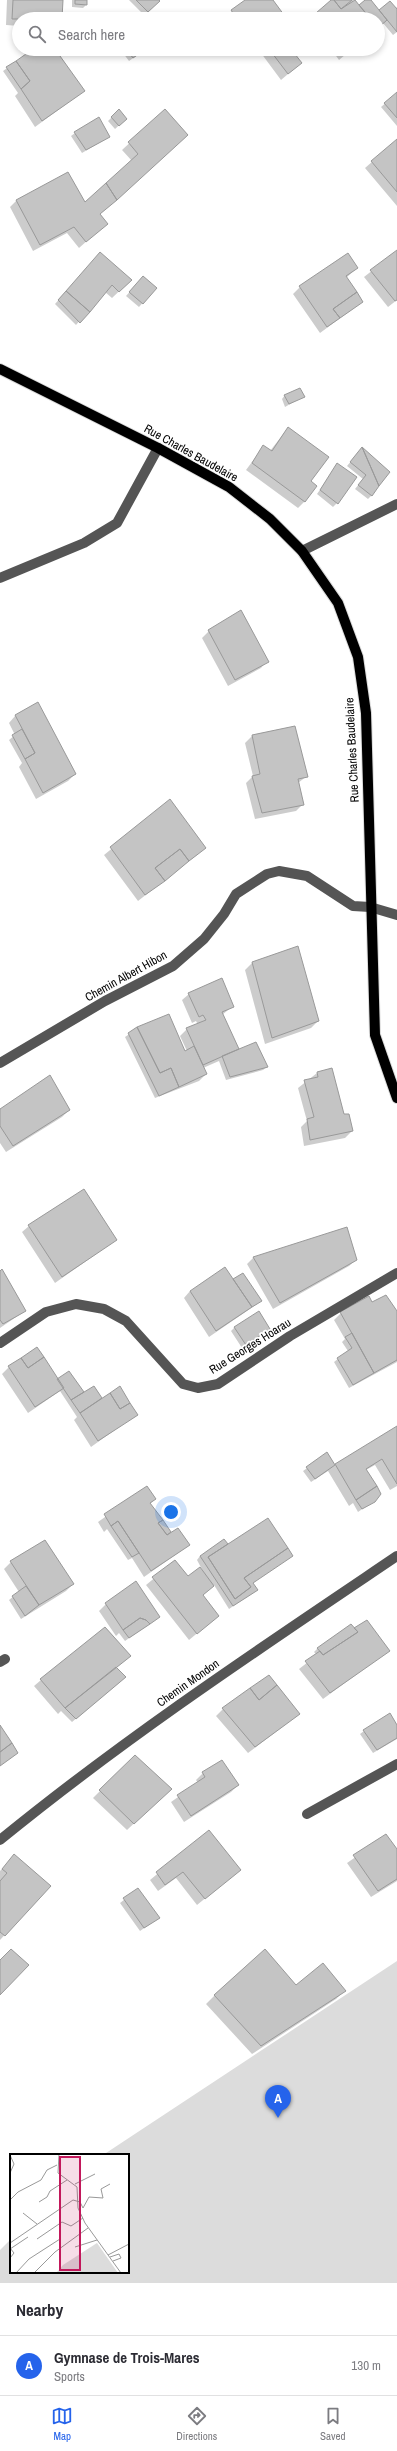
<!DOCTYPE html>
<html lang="en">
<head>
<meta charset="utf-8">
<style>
	:root { --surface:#fff; --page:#f7f7f7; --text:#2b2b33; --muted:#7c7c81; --line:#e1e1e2; --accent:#2563eb }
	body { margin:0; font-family:"Archivo Narrow",sans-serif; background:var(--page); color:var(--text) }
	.you { position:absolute; left:171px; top:1512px; width:14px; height:14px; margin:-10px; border:3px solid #fff; border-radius:50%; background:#1a73e8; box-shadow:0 0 0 6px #1a73e833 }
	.badge { display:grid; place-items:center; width:26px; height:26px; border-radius:50%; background:var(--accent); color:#fff; font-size:13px; font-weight:700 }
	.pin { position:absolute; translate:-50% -33px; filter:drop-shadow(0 1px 2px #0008) }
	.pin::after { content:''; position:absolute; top:21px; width:14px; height:12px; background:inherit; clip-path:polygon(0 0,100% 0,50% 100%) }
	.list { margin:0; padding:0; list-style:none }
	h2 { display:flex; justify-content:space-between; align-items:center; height:52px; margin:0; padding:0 16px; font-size:17px }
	h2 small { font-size:13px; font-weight:400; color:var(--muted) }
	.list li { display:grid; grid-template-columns:26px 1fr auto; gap:12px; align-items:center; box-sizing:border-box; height:60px; padding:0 16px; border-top:1px solid var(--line) }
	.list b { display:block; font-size:15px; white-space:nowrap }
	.list p { margin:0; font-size:13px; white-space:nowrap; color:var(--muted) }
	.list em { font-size:13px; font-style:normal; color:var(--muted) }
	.icon { flex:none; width:22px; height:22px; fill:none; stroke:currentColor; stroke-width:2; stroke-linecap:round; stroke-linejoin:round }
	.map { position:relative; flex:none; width:397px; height:2283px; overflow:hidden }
	.search { position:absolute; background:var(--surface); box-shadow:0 2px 6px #0003; left:12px; right:12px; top:12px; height:44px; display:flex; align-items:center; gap:10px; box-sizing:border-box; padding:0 14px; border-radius:22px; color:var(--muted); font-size:15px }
	.sheet { height:112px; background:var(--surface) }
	nav { display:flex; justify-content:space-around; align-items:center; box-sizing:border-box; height:56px; border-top:1px solid var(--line); background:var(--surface); font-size:11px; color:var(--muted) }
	nav a { display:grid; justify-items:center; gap:2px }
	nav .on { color:var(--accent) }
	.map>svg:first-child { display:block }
</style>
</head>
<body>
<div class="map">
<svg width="397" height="2283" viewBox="0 0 397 2283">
	<rect width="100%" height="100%" fill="#fff"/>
	<path fill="#dcdcdc" d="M397 1961V2283H0V2250L11 2239V2272H128V2155H103Z"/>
	<path fill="#0003" d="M7 0H62L61 19H19V26L6 25Z
		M72 0H86V5L83 8 72 7Z
		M129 0H158V1L144 15Z
		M247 0H272L286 19H226L232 11Z
		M332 0H353L359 7 366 0H370L379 11 390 2 395 9 397 7V32L393 35 383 23 378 27V19H311Z
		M34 49H53L84 91 35 127 15 96 18 93 3 71Z
		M120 49H146L129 61Z
		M258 49H290L301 63 281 80Z
		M331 49H352L339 60Z
		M397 93V126L381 107Z
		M119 110 126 119 115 129 108 121Z
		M165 110 187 135 99 215 106 224 79 248 67 233 33 251 10 207 17 200 85 204 132 161 122 150Z
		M75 133 109 137 82 153 71 136Z
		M397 140V206L365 168Z
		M397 251V300L388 307 364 277Z
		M100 253 131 280 112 298 105 292 76 325 55 304Z
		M357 268 346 278 362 302 320 333 293 294 300 287Z
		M143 277 156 288 139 307 126 296Z
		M285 395 304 396 285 407 282 399Z
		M288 428 309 481 305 501 298 508 246 470 263 447 270 451Z
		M362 448 372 495 368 499 355 489 363 479 347 466Z
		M337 465V503L333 507 317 494Z
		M209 631 267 661 261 668 228 686 202 638Z
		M38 704 75 774 68 781 36 799 19 767 22 763 9 740 15 735 9 723 15 716Z
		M295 727 307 776 298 783 303 804 296 811 255 819 246 783 253 776 245 743 252 736Z
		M170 801 198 854 138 901 104 855Z
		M252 963 318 1021 311 1028 265 1044 245 970Z
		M189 994 233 1006 222 1015 238 1049 267 1067 263 1070 226 1080 219 1061 203 1068 206 1074 199 1081 155 1098 125 1037 138 1028 185 1052 187 1051 180 1036 187 1029 198 1025 196 1021 192 1023 182 1000Z
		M317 1073 352 1131 345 1138 304 1146 301 1127 307 1121 298 1088Z
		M0 1110H69L62 1117 6 1152 0 1143Z
		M29 1226 116 1240 55 1283 22 1232Z
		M346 1228 356 1260 349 1266 273 1309 247 1264 253 1258Z
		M0 1272 25 1311 0 1328Z
		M233 1281 257 1304 209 1337 184 1298 190 1291Z
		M372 1304 397 1312V1362L349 1388 334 1362 348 1351 342 1342 345 1339 334 1320 341 1313Z
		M235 1327 269 1329 242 1348 231 1331Z
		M9 1367 57 1380 69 1372 84 1394 98 1402 137 1414 91 1447 74 1420 77 1417 60 1391 28 1413 2 1374Z
		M397 1428V1486L390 1490 375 1465 366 1470 374 1501 358 1512 353 1503 349 1506 328 1471 311 1482 303 1471 327 1454 334 1466Z
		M147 1487 155 1499 150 1504 170 1532 166 1536 189 1545 144 1577 132 1558 128 1560 107 1529 104 1532 98 1522Z
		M200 1556 257 1590 229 1609 214 1585 202 1596 218 1616 189 1640 146 1585 175 1561 188 1577H206L197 1560Z
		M11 1562 73 1584 66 1591 21 1619 9 1600 19 1592 4 1569Z
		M106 1604 159 1617 125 1641 119 1633 116 1636 99 1611Z
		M354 1629 388 1651 323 1699 299 1669 317 1655 314 1652 318 1648Z
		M115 1668 121 1681 72 1722 61 1711 58 1714 34 1686 41 1680Z
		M223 1709 299 1714 248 1753 216 1716Z
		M397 1727V1739L373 1753 360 1734 364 1731Z
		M135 1756 164 1795 127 1830 93 1798Z
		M203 1773 238 1785 231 1792 184 1822 171 1802 198 1783 196 1780Z
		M209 1831 240 1870 197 1905 176 1878 158 1891 150 1880Z
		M386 1836 397 1851V1881L371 1897 347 1863Z
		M14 1856 50 1886 0 1940V1871Z
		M138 1889 159 1918 140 1931 120 1903Z
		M296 1986 345 1990 336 1999 252 2054 206 2004 215 1995Z"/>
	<path fill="#c4c4c4" stroke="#999" d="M13 0H63L62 19H12Z
		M75 0H87V5L75 4Z
		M136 0H159L160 1 148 12Z
		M245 0H273L287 19H237L231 10Z
		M331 0H334L341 9 355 0 367 15 363 19H320L316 13Z
		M334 0H352L341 9Z
		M365 0H371L387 20 378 28V19H371L359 5Z
		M390 1 397 9V32L379 10Z
		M33 49H55L85 91 42 121 21 89 30 81 16 61Z
		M126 49H146L133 58Z
		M269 49H291L302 63 288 74Z
		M16 61 30 81 21 89 6 67Z
		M397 92V118L384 103Z
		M119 109 127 119 119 126 111 117Z
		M165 109 188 135 117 200 106 183 138 154 128 142Z
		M99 117 110 137 86 150 74 132Z
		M397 139V192L371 161Z
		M68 172 85 202 106 183 117 200 100 214 108 224 86 242 74 227 40 245 16 200Z
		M397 250V300L395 301 370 270Z
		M100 252 132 280 119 292 112 285 90 312 66 291Z
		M348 253 358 268 346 276 357 292 333 309 340 318 327 327 299 286Z
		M143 276 157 288 143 304 129 292Z
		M66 291 90 312 80 323 58 300Z
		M357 292 363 302 340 318 333 309Z
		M300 388 305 397 289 404 284 395Z
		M288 427 329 457 311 481 317 486 305 502 252 463 263 445 272 451Z
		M362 447 390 472 379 486Z
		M362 447 379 486 372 496 358 485 366 475 350 462Z
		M337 463 357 477 338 504 320 490Z
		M241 610 269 662 235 680 208 630Z
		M38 702 76 774 43 793 25 759 35 753 15 715Z
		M295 726 308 777 298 779 304 805 262 813 252 776 260 774 252 735Z
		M22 729 35 753 25 759 12 735Z
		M170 799 206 848 189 861 180 849 155 868 165 881 145 895 110 847Z
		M180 849 189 861 165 881 155 868Z
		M298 946 319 1021 272 1038 252 962Z
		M222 978 234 1007 222 1012 239 1049 203 1065 186 1028 206 1020 203 1015 199 1017 188 993Z
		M169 1014 185 1051 194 1046 207 1074 179 1087 171 1068 160 1073 137 1027Z
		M137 1027 160 1073 171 1068 179 1087 159 1096 128 1033Z
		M256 1042 268 1067 230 1077 222 1056Z
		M332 1068 344 1114H349L353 1131 310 1140 307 1119 314 1117 304 1080 318 1077 317 1072Z
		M50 1075 70 1110 13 1146 0 1126V1109Z
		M84 1189 117 1240 62 1277 28 1225Z
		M347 1227 357 1260 280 1303 253 1257Z
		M225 1267 252 1307 216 1331 190 1291Z
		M2 1269 26 1311 3 1324 0 1320V1271Z
		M243 1273 262 1301 252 1307 233 1279Z
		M386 1295 397 1311V1360L374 1373 340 1312 369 1296 372 1302Z
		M259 1311 270 1329 246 1345 234 1327Z
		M352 1333 374 1373 353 1385 337 1358 352 1348 345 1337Z
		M37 1347 44 1357 28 1368 21 1358Z
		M44 1357 64 1388 35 1407 8 1366 21 1358 28 1368Z
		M69 1371 84 1392 71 1400 57 1379Z
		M94 1386 102 1398 80 1413 71 1400Z
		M120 1386 130 1403 120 1409 110 1393Z
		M110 1393 120 1409 130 1403 138 1415 98 1441 80 1413Z
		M397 1426V1484L382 1459 366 1469 377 1486 356 1500 335 1464Z
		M327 1452 335 1465 315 1479 306 1467Z
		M147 1486 156 1499 150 1503 163 1520 158 1523 167 1535 178 1528 190 1545 151 1571 118 1521 111 1526 104 1514Z
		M377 1486 381 1494 375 1502 362 1509 356 1500Z
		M268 1518 288 1548 244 1578 251 1587 235 1599 208 1557Z
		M163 1520 171 1532 167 1535 158 1523Z
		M118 1521 139 1553 132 1557 111 1526Z
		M224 1539 228 1544 208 1557 235 1599 251 1587 244 1578 288 1548 293 1556 253 1583 258 1590 233 1606 200 1556Z
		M45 1540 74 1584 39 1605 10 1561Z
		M175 1560 188 1576 200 1567 214 1586 203 1595 219 1616 197 1634 152 1577Z
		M136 1581 160 1617 150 1624 146 1620 140 1618 123 1630 105 1603Z
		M26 1586 39 1605 25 1616 12 1596Z
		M140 1618 146 1620 150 1624 129 1638 123 1630Z
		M367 1620 390 1651 330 1693 305 1661 320 1651 323 1655 358 1632 354 1628Z
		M351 1624 358 1632 323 1655 317 1648Z
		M105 1627 131 1656 65 1708 40 1679Z
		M116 1667 126 1677 76 1719 65 1708Z
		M269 1675 277 1685 259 1700 250 1688Z
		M277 1685 300 1714 255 1747 222 1708 250 1688 259 1700Z
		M390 1713 397 1725V1738L377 1750 363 1730Z
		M0 1725 12 1743 0 1752Z
		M12 1743 18 1753 0 1766V1752Z
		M135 1755 172 1789 134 1824 99 1790Z
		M222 1760 239 1785 191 1816 177 1795 205 1777 202 1772Z
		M209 1830 241 1870 205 1899 183 1872 165 1885 156 1872Z
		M386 1834 397 1849V1879L378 1891 353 1855Z
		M14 1854 51 1886 5 1936 0 1932V1881L7 1873 2 1869Z
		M138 1888 160 1918 144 1928 123 1898Z
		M11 1949 29 1965 0 1995V1960Z
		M265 1949 296 1985 323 1963 346 1991 261 2046 214 1995Z"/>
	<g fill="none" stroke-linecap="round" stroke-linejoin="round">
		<defs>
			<path id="major" d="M0 369 158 448 229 487 270 519 302 551 338 603 358 657 366 713 375 1035 397 1098"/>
		</defs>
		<use href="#major" stroke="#dbdbdb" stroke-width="12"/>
		<path stroke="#555" stroke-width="10" d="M302 551 397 504
			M0 578 84 543 117 523 158 448
			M0 1063 105 1001 173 966 204 939 224 914 236 894 267 874 279 871 307 876 353 906 370 907 397 915
			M0 1343 46 1312 76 1304 104 1309 126 1321 183 1384 198 1388 218 1384 290 1336 397 1273
			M0 1662 5 1659
			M307 1814 397 1764
			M0 1840C126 1737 262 1647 397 1556"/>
		<use href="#major" stroke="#000" stroke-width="10"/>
	</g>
	<g text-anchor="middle" stroke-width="3.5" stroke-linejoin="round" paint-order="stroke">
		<g font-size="12" fill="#000" stroke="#fff">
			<text transform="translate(191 453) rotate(29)" y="4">Rue Charles Baudelaire</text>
			<text transform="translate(352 750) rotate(-93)" y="4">Rue Charles Baudelaire</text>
			<text transform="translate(126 976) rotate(-29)" y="4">Chemin Albert Hibon</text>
			<text transform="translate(250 1346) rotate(-32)" y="4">Rue Georges Hoarau</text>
			<text transform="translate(188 1683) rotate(-35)" y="4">Chemin Mondon</text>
		</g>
	</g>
	<g transform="translate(10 2154)">
		<rect width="119" height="119" fill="#fff"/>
		<path d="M87 89 108 119 47 118 53 111Z" fill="#dcdcdc"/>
		<path fill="none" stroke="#999" stroke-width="1" d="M49 0 48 19 67 33 68 54 75 69 111 119M0 1 4 10 0 19M65 30 85 20M0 46 8 38 31 26 37 16 47 11M29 48 37 43 40 37 57 26M13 59 27 70M27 85 52 68 61 72 73 64M0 89 63 46 70 48 73 54 79 43 93 44 91 35 100 30M65 93 87 86M0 94 4 99 0 104M0 95 18 83M98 101 119 90M100 103 109 100 111 104 103 107M6 119 19 105 50 85M24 119 45 98 78 74"/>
		<path fill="#c2185b" fill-opacity="0.15" stroke="#c2185b" stroke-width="2" d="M50 3H70V116H50Z"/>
		<rect width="119" height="119" fill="none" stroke="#000" stroke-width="2"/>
	</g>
</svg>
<div class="you"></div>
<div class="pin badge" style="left:278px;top:2118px">A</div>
<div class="search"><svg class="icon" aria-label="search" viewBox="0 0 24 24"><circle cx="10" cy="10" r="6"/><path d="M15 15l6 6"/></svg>Search here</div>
</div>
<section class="sheet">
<h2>Nearby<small></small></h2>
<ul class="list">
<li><span class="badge">A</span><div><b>Gymnase de Trois-Mares</b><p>Sports</p></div><em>130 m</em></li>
</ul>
</section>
<nav>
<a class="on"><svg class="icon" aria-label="map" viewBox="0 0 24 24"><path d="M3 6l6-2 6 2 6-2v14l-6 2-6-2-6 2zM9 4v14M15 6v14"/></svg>Map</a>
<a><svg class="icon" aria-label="directions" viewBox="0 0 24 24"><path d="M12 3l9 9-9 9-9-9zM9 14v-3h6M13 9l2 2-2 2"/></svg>Directions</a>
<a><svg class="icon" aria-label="saved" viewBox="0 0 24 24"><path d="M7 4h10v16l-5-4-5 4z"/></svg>Saved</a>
</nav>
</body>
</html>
